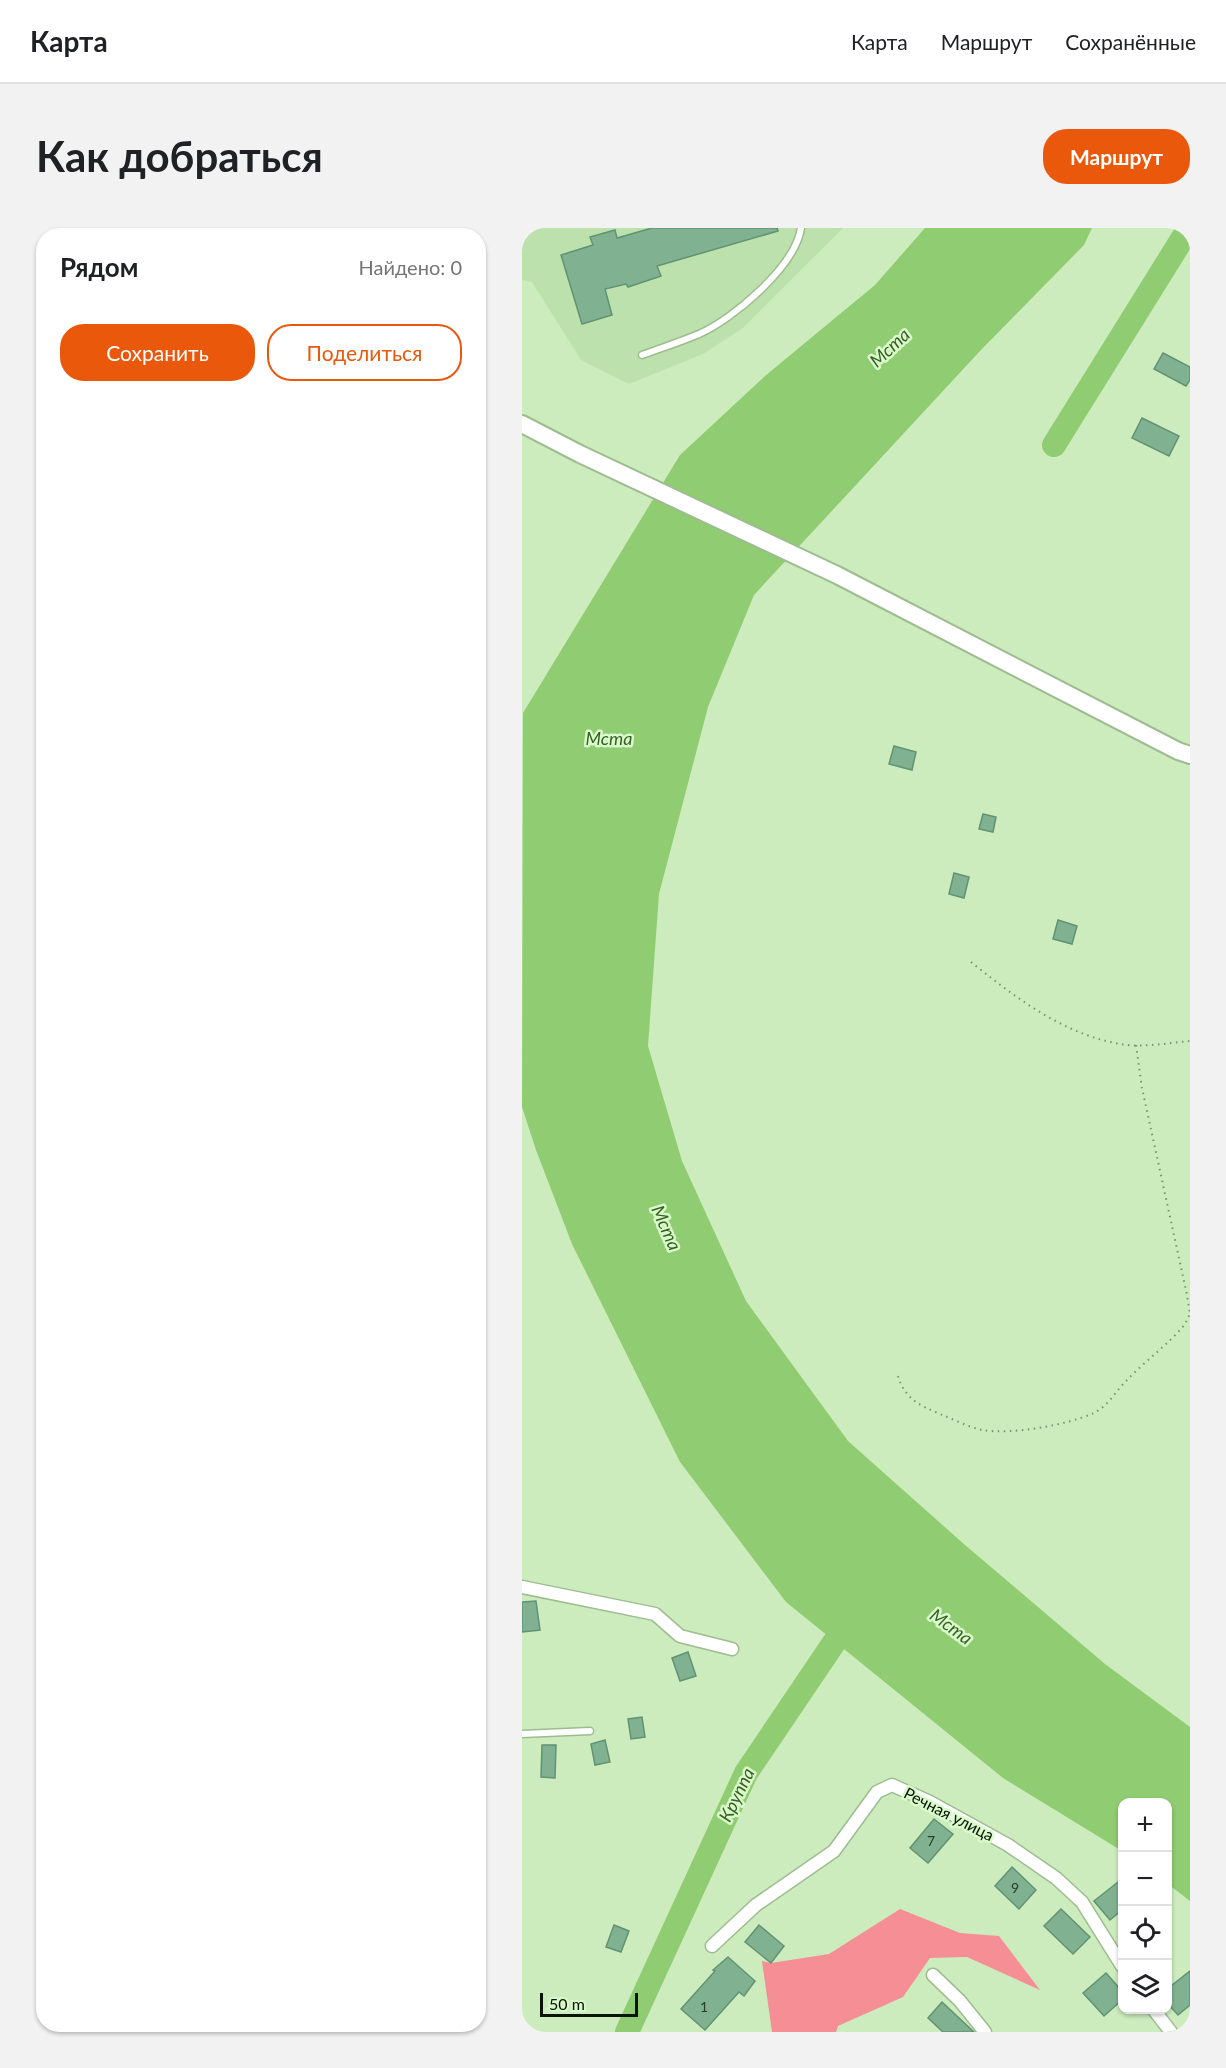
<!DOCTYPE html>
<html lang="ru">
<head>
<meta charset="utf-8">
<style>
	:root { --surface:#fff; --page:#f2f2f2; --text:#202124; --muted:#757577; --line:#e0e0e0; --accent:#ea580c }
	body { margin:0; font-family:Lato,sans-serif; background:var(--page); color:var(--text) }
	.controls { position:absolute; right:18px; bottom:18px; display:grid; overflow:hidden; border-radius:12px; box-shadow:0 2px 4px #0004 }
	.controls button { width:54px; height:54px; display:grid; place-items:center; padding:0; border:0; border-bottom:2px solid var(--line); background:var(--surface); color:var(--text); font:30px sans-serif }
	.scale { position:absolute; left:18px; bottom:15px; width:98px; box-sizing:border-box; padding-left:6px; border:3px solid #091404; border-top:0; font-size:16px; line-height:21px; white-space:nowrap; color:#091404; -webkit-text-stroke:4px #d9faca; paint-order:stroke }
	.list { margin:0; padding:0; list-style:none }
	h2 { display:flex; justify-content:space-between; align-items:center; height:78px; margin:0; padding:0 24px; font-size:26px }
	h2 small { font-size:20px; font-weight:400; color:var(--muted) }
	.actions { display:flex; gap:12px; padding:18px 24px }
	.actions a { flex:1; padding:14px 0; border:2px solid var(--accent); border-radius:24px; text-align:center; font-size:21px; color:var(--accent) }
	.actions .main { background:var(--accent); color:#fff }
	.icon { flex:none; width:33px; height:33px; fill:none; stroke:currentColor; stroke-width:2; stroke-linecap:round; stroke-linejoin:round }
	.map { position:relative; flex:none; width:668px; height:1804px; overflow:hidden; border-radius:24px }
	header { display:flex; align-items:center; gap:36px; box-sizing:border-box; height:84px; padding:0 30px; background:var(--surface); border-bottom:2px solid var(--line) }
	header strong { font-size:28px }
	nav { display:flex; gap:33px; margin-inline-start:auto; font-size:21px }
	.intro { display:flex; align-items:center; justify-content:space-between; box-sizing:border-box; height:144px; padding:0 36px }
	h1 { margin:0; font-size:42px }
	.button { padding:15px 27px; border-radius:24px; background:var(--accent); color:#fff; font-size:21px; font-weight:700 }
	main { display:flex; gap:36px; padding:0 36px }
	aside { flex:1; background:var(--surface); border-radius:24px; box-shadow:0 2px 4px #0004 }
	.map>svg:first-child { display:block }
</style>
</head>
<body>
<header>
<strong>Карта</strong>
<nav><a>Карта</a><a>Маршрут</a><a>Сохранённые</a></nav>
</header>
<div class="intro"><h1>Как добраться</h1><a class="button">Маршрут</a></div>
<main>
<aside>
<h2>Рядом<small>Найдено: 0</small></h2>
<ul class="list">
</ul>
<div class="actions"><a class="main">Сохранить</a><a>Поделиться</a></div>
</aside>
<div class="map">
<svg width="668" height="1804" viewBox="0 0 668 1804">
	<rect width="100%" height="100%" fill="#ccecbd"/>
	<path fill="#bde1ac" d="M0 0H321L221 100 181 126 107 156 59 132 10 54 0 52Z"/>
	<path fill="#f68e95" d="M378 1681 438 1705 477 1708 518 1762 445 1729 408 1730 381 1769 316 1798 314 1804H250L240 1733 249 1735 307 1726Z"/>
	<path fill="#90cc71" d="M403 0H570L562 17 458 123 232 367 186 479 137 666 126 818 160 933 224 1073 326 1213 443 1317 583 1436 668 1499V1673L646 1656V1574H600V1623L481 1550 264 1374 158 1234 50 1016 14 922 0 879 1 485 158 227 243 148 353 57Z"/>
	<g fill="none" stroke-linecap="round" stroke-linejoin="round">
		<path stroke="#90cc71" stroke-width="24" d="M532 217 667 0
			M105 1804 224 1545 330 1388"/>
	</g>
	<path fill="#80b291" stroke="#619373" stroke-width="1.5" d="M130 0H255L256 3 135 38 139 48 106 59 104 56 83 61 90 87 60 96 39 27 71 17 68 9 93 2 95 10Z
		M641 125 668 139V152L664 158 632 141Z
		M620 190 657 208 647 228 610 210Z
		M372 518 394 524 390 542 367 536Z
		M461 586 474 589 471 604 457 601Z
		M432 645 447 649 442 670 427 666Z
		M536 692 555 698 550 716 531 711Z
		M14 1373 18 1402 0 1404V1374Z
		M166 1424 174 1448 158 1453 150 1430Z
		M120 1489 123 1509 109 1511 106 1491Z
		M83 1512 88 1534 73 1537 69 1516Z
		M20 1517H34L33 1550 19 1549Z
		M412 1591 431 1606 406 1635 388 1620Z
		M490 1639 514 1662 497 1681 473 1658Z
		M596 1654 600 1660V1682L588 1692 572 1673Z
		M539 1681 568 1709 551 1726 522 1698Z
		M92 1697 107 1703 99 1724 84 1719Z
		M237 1697 262 1718 249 1735 223 1714Z
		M206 1729 233 1753 222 1768 217 1764 183 1802 159 1781 193 1743 191 1742Z
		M668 1743V1777L656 1787 645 1775V1761Z
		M584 1745 600 1763V1772L582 1788 561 1765Z
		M420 1774 452 1804H421L406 1790Z"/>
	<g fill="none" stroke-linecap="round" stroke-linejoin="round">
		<defs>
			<path id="service" d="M120 127C139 120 158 114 177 106 211 91 273 39 279 0
				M0 1506 68 1503"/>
			<path id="minor" d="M0 1359 133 1386 158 1408 210 1421
				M190 1718 234 1677 312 1623 355 1564 370 1557 408 1574 486 1617 534 1650 560 1674 600 1738
				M411 1747 438 1773 463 1804
				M632 1782 649 1804"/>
			<path id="secondary" d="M0 196 58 226 315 347 656 523 668 527"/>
		</defs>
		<use href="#service" stroke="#9dbc8f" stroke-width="9"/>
		<use href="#minor" stroke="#9dbc8f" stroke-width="15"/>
		<use href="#secondary" stroke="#9dbc8f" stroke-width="20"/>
		<path stroke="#7b9270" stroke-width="2" stroke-dasharray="1.5 4.5" stroke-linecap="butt" d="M449 734C494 770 541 806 598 816 620 820 646 815 668 813
			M376 1148C383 1171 397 1177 418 1186 431 1191 446 1199 460 1202 490 1207 545 1197 572 1185 586 1178 594 1163 604 1153 623 1133 646 1117 663 1096L668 1086 665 1067 620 860 614 817"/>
		<use href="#service" stroke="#fff" stroke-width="6"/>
		<use href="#minor" stroke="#fff" stroke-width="12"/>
		<use href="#secondary" stroke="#fff" stroke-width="16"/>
	</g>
	<g text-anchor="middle" stroke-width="5" stroke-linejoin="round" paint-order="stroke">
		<g font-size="14" fill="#273c27">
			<text x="409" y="1618">7</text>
			<text x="493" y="1665">9</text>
			<text x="182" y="1784">1</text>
		</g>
		<g font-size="16" fill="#091404" stroke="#d9faca">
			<text transform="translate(427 1586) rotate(27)" y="6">Речная улица</text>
		</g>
		<g font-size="18" font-style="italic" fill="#396023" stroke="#d9faca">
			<text transform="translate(368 120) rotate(-43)" y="6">Мста</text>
			<text x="87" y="517">Мста</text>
			<text transform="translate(144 1000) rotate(66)" y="6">Мста</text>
			<text transform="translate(429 1399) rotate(36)" y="6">Мста</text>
			<text transform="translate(215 1567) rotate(-64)" y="6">Круппа</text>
		</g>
	</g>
</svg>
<div class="controls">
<button>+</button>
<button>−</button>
<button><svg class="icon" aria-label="locate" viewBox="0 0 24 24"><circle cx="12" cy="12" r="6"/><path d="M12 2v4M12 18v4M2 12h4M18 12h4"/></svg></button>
<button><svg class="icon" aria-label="layers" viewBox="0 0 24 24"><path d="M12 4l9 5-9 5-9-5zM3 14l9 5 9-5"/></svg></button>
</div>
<div class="scale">50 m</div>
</div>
</main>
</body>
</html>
